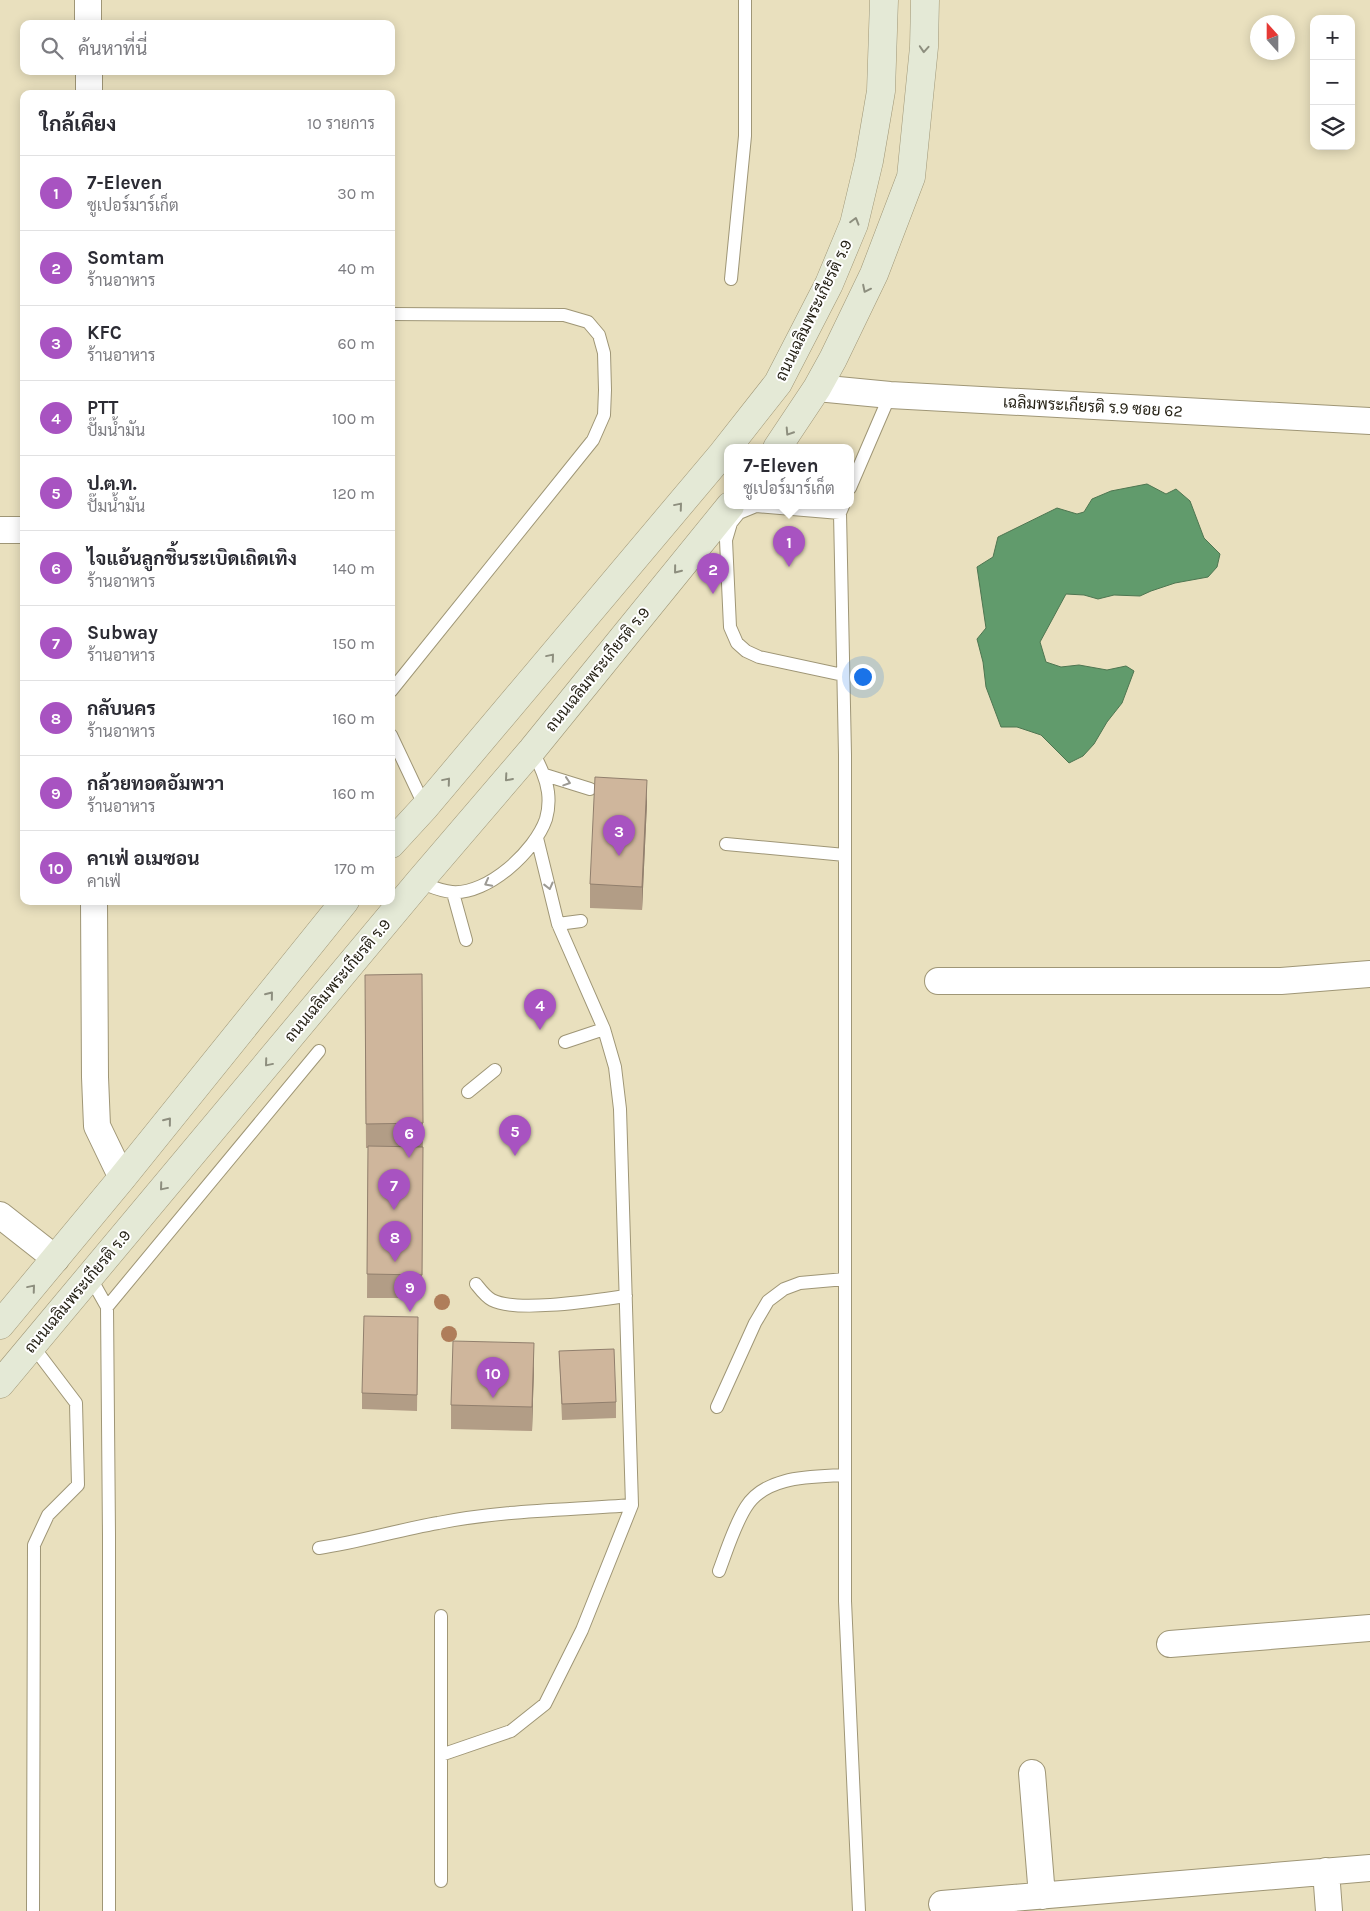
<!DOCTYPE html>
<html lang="th">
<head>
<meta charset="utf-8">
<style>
	:root { --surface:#fff; --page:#f2f2f3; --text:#2b2b33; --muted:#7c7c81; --line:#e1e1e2; --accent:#a853c1 }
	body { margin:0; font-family:Karla,Sarabun,sans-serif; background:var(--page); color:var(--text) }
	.controls { position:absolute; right:15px; top:15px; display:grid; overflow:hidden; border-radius:10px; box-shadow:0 2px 12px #0003 }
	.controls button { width:45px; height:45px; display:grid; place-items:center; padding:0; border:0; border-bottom:1px solid var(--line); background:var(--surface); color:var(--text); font:25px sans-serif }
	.compass { position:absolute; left:1250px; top:15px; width:45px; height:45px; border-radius:50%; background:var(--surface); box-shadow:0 2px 12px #0003; rotate:339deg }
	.you { position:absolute; left:862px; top:676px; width:18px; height:18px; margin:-12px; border:4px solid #fff; border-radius:50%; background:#1a73e8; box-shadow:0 0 0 8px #1a73e833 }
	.badge { display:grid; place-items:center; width:32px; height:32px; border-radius:50%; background:var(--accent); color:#fff; font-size:16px; font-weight:700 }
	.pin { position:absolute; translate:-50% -41px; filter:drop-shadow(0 1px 2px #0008) }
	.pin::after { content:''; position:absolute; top:26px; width:18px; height:15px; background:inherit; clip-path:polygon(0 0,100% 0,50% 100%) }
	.popup { position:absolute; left:724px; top:444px; width:130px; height:65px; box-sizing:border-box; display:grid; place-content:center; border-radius:10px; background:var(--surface); filter:drop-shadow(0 1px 4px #0005); font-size:16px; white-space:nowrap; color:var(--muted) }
	.popup b { font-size:19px; color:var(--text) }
	.popup::after { content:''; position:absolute; left:50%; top:100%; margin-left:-10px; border:10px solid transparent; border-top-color:var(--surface) }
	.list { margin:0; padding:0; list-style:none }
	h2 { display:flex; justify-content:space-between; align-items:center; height:65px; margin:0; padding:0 20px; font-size:21px }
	h2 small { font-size:16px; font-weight:400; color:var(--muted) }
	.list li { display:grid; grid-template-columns:32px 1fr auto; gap:15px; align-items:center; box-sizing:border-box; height:75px; padding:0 20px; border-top:1px solid var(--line) }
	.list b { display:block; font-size:19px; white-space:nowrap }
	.list p { margin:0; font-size:16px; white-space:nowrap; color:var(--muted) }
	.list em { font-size:16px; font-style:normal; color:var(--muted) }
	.icon { flex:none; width:28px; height:28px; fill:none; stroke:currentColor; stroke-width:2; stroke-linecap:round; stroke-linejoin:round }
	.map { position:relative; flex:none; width:1370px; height:1911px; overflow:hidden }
	.search { position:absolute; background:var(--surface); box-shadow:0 2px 12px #0003; left:20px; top:20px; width:375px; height:55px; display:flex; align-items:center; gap:12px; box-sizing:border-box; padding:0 18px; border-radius:10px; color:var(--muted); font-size:19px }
	.panel { position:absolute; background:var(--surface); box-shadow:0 2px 12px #0003; left:20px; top:90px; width:375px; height:815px; border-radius:10px }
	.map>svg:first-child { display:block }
</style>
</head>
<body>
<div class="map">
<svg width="1370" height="1911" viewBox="0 0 1370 1911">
	<rect width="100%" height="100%" fill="#e9e0be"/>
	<path fill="#619b6c" stroke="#4e7651" d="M1147 484 1166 494 1176 489 1190 501 1204 538 1220 554 1217 567 1208 577 1175 583 1151 591 1140 596 1114 595 1098 599 1084 595 1066 594 1040 642 1046 662 1061 667 1079 665 1107 670 1126 666 1134 671 1122 703 1107 722 1094 744 1083 756 1069 763 1041 735 1017 727H1001L986 687 983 662 977 639 986 628 977 567 993 557 998 537 1057 508 1077 514 1084 512 1092 499 1111 491Z"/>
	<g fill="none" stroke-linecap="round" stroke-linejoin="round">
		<defs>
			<path id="service" d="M731 279 745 136V0
				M391 314 564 315 588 322 599 335 604 353 605 390 604 415 593 440 391 691
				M850 488 890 395
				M843 506 840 513 845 755V1601L859 1911
				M840 513 756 506 739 513 731 523 726 540 730 627 737 643 746 651 759 657 843 675
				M391 735 425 807
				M545 775 590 789
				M726 844 845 855
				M419 882C430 886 440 891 452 892 488 895 535 851 546 819 548 812 549 800 548 792 546 777 539 764 532 750
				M453 893 466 940
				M558 924 581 921
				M565 1042 604 1029
				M468 1092 495 1070
				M89 1275 107 1307 109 1535V1911
				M476 1284C480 1289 486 1297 492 1300 517 1313 597 1300 626 1296
				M107 1307 319 1051
				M32 1345 76 1403 78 1485 48 1515 34 1545 33 1911
				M717 1407 755 1323 768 1301 784 1289 800 1283 845 1279
				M319 1548C359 1542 398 1530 438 1523 502 1510 568 1510 632 1505
				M719 1571C727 1550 734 1526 746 1507 766 1475 813 1477 845 1475
				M441 1616V1881
				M441 1755 511 1731 545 1704 582 1630 632 1505 620 1109 615 1067 604 1029 558 924 537 838"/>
			<path id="minor" d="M88 0V24
				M89 71V94
				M817 388 890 395 1370 421
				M0 530H24
				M94 901 95 1077 97 1126 122 1178
				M938 981H1281L1370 974
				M0 1215 56 1259
				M1170 1644 1370 1628
				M1032 1773 1042 1896
				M1326 1871 1329 1911
				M942 1904 1370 1868"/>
			<path id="secondary" d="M777 448 817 388 833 359 874 274 911 177 924 47 925 0
				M391 844 425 807 723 453 778 383 829 284 854 224 869 161 881 91 884 0
				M0 1325 122 1178 345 901
				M0 1384 419 882 532 750 730 506"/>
		</defs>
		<use href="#service" stroke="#9f9676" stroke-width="14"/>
		<use href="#minor" stroke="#9f9676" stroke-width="28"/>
		<use href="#secondary" stroke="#9f9676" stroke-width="29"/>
		<use href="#service" stroke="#fff" stroke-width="12"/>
		<use href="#minor" stroke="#fff" stroke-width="26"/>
		<use href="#secondary" stroke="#e4e9d6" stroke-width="28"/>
	</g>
	<g fill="#af7d5a">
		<circle cx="442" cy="1302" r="8"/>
		<circle cx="449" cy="1334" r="8"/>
	</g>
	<path fill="#b29d86" d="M647 803 642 910 590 908V884Z
		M365 999 423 1123 422 1298H367L368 1148H366Z
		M418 1333 417 1411 362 1409V1393Z
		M559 1351 616 1402V1418L562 1420Z
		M534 1367 532 1431 451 1429V1405Z"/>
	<path fill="#917f6d" d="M647 780V803L642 910V887Z
		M534 1343V1367L532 1431V1407Z"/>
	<path fill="#cfb69c" stroke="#917f6d" d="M595 777 647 780 642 887 590 884Z
		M422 974 423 1123 366 1124 365 975Z
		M368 1146 423 1147 422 1275 367 1274Z
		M364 1316 418 1317 417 1395 362 1393Z
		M453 1341 534 1343 532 1407 451 1405Z
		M614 1349 616 1402 562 1404 559 1351Z"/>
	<defs><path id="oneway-chevron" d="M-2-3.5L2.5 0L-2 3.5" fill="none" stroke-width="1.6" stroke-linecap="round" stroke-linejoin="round" transform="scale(1.25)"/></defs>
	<g stroke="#8d8e7e">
		<use href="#oneway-chevron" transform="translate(924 49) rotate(94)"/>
		<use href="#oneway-chevron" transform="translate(855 221) rotate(-74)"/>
		<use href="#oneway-chevron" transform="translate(866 289) rotate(116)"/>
		<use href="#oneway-chevron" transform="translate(789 432) rotate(123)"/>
		<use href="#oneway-chevron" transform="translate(679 506) rotate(-50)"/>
		<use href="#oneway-chevron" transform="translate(677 570) rotate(129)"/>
		<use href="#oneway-chevron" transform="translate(551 657) rotate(-50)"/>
		<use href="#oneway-chevron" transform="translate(508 778) rotate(131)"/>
		<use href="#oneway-chevron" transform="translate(447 781) rotate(-50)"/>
		<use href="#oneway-chevron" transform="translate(270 995) rotate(-51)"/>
		<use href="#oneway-chevron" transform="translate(268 1063) rotate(130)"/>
		<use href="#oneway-chevron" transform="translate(168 1121) rotate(-51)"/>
		<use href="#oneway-chevron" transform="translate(163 1187) rotate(130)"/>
		<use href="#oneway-chevron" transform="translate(32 1288) rotate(-50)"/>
	</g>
	<g stroke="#9c9a94">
		<use href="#oneway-chevron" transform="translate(567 782) rotate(18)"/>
		<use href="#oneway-chevron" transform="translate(488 883) rotate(152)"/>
		<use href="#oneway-chevron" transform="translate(549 886) rotate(76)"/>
	</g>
	<g text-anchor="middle" stroke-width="4" stroke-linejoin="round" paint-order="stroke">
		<g font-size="16" fill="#221e12" stroke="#fff">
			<text transform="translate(813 310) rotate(-64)" y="6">ถนนเฉลิมพระเกียรติ ร.9</text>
			<text transform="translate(1093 406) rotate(3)" y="6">เฉลิมพระเกียรติ ร.9 ซอย 62</text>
			<text transform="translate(597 669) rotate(-51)" y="6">ถนนเฉลิมพระเกียรติ ร.9</text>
			<text transform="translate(337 980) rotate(-50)" y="6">ถนนเฉลิมพระเกียรติ ร.9</text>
			<text transform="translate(77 1291) rotate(-50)" y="6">ถนนเฉลิมพระเกียรติ ร.9</text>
		</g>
	</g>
</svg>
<div class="controls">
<button>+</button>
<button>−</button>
<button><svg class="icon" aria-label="layers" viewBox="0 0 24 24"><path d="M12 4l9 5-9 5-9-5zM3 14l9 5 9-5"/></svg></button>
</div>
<svg class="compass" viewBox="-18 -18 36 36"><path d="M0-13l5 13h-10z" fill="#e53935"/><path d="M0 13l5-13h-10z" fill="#7c7c81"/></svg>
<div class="you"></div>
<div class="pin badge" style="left:789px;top:567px">1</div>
<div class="popup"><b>7-Eleven</b>ซูเปอร์มาร์เก็ต</div>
<div class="pin badge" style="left:713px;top:594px">2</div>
<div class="pin badge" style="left:619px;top:856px">3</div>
<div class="pin badge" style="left:540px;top:1030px">4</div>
<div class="pin badge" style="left:515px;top:1156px">5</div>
<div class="pin badge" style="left:409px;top:1158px">6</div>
<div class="pin badge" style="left:394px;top:1210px">7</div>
<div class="pin badge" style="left:395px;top:1262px">8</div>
<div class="pin badge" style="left:410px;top:1312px">9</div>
<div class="pin badge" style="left:493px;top:1398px">10</div>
<div class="search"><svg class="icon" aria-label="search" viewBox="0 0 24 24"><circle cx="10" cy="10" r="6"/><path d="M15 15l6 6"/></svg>ค้นหาที่นี่</div>
<section class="panel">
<h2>ใกล้เคียง<small>10 รายการ</small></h2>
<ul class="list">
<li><span class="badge">1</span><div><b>7-Eleven</b><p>ซูเปอร์มาร์เก็ต</p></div><em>30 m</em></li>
<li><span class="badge">2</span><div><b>Somtam</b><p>ร้านอาหาร</p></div><em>40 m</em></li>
<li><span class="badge">3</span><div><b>KFC</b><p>ร้านอาหาร</p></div><em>60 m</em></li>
<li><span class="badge">4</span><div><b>PTT</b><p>ปั๊มน้ำมัน</p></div><em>100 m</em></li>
<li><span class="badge">5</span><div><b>ป.ต.ท.</b><p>ปั๊มน้ำมัน</p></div><em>120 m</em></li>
<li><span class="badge">6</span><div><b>ไจแอ้นลูกชิ้นระเบิดเถิดเทิง</b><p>ร้านอาหาร</p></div><em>140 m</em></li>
<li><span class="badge">7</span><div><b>Subway</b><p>ร้านอาหาร</p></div><em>150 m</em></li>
<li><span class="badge">8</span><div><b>กลับนคร</b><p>ร้านอาหาร</p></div><em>160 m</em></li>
<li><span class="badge">9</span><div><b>กล้วยทอดอัมพวา</b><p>ร้านอาหาร</p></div><em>160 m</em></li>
<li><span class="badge">10</span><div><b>คาเฟ่ อเมซอน</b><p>คาเฟ่</p></div><em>170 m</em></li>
</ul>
</section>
</div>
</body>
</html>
